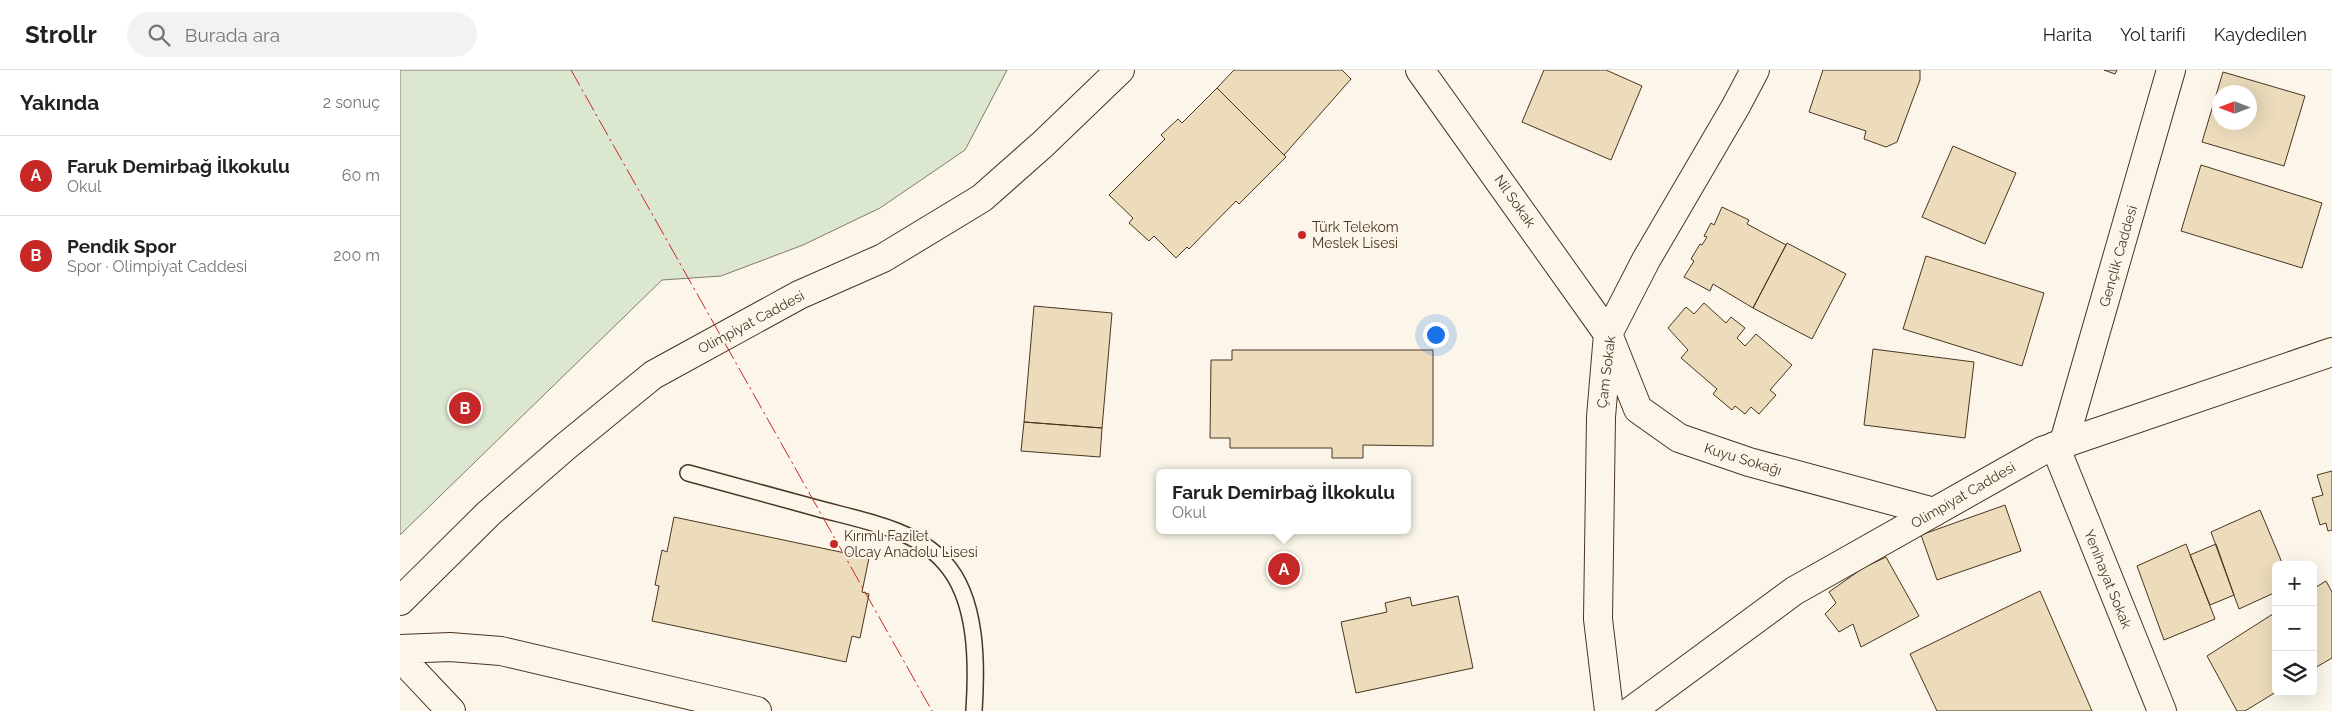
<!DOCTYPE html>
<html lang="tr">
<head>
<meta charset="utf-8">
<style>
	:root { --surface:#fff; --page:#f2f2f2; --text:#222; --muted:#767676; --line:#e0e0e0; --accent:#c62828 }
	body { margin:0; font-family:Raleway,sans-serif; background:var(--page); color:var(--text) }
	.controls { position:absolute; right:15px; bottom:15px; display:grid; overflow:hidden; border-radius:8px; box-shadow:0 5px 20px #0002 }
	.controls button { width:45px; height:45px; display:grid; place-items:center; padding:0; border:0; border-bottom:1px solid var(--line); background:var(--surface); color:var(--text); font:25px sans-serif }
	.compass { position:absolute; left:1812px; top:15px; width:45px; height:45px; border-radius:50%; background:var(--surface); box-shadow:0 5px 20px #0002; rotate:270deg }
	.you { position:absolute; left:1035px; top:264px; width:18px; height:18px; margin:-12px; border:4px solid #fff; border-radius:50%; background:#1a73e8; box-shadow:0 0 0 8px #1a73e833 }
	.badge { display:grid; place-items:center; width:32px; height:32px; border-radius:50%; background:var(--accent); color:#fff; font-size:16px; font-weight:700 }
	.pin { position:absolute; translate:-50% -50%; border:2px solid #fff; box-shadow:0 1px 5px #0006 }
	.popup { position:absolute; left:756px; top:399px; width:255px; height:65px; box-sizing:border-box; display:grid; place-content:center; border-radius:8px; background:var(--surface); filter:drop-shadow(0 1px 4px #0005); font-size:16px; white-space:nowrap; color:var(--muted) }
	.popup b { font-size:19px; color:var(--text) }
	.popup::after { content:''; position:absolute; left:50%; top:100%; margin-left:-10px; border:10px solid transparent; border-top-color:var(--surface) }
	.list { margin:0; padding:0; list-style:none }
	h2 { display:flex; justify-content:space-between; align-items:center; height:65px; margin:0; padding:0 20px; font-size:21px }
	h2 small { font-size:16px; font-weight:400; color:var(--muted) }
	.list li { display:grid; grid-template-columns:32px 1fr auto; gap:15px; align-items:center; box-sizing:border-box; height:80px; padding:0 20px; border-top:1px solid var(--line) }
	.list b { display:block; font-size:19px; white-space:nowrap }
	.list p { margin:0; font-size:16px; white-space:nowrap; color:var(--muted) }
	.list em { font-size:16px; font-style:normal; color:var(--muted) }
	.icon { flex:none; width:28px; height:28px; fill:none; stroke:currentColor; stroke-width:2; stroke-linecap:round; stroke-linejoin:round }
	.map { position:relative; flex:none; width:1932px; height:641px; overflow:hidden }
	header { display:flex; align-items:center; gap:30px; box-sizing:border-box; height:70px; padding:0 25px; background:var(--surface); border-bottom:1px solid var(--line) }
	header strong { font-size:24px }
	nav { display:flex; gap:28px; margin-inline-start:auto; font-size:18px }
	.search { width:350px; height:45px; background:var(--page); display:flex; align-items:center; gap:12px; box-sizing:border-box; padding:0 18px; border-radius:28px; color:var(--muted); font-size:19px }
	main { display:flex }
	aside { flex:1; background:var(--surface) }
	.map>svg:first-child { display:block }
</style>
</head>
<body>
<header>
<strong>Strollr</strong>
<div class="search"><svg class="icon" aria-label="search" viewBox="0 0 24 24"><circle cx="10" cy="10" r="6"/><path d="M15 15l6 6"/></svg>Burada ara</div>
<nav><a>Harita</a><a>Yol tarifi</a><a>Kaydedilen</a></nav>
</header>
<main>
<aside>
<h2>Yakında<small>2 sonuç</small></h2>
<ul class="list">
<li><span class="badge">A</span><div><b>Faruk Demirbağ İlkokulu</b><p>Okul</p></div><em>60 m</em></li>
<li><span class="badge">B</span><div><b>Pendik Spor</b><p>Spor · Olimpiyat Caddesi</p></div><em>200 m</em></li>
</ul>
</aside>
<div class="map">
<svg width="1932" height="641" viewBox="0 0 1932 641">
	<rect width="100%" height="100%" fill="#fbf6e9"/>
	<path fill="#dce7d0" stroke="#887966" d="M0 0H607L565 80 480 138 403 175 321 206 262 210 0 465Z"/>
	<path fill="#ecdcbc" stroke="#4a3520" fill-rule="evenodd" d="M834 0H942L951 9 884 85 817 18Z
		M1144 0H1206L1242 16 1211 90 1122 52Z
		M1423 0H1520V10L1497 72 1486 77 1464 69 1466 61 1409 42Z
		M1704 0H1717L1715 4Z
		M1823 2 1905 26 1884 96 1802 72ZM1820 22H1850V52H1820Z
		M817 18 886 87 839 134 836 131 789 179 787 177 776 188 754 166 749 171 729 153 733 148 709 125 765 69 761 65 778 49 782 53Z
		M1553 76 1616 103 1585 174 1522 147Z
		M1801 95 1922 133 1902 198 1781 161Z
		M1322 137 1349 150 1347 154 1386 175 1353 238 1313 214 1310 221 1284 207 1294 191 1291 189 1300 174 1302 175 1307 167 1304 166 1311 153 1314 155Z
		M1387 173 1446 204 1412 269 1353 238Z
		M1526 186 1644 223 1622 296 1503 259Z
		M1304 233 1326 253 1331 247 1345 258 1337 268 1345 276 1356 264 1392 295 1370 320 1376 325 1359 344 1351 337 1345 344 1335 336 1332 340 1313 324 1317 319 1281 288 1288 280 1268 258 1286 237 1294 244Z
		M634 236 712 243 702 358 624 352Z
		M1473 279 1574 292 1565 368 1464 355Z
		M832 280H1033V376L963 375V388H932V378H830V368H810L811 290H832Z
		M624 352 702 358 700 387 621 381Z
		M1932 401V460L1928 461 1926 453 1920 455 1912 428 1923 425 1917 405Z
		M1605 435 1621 481 1537 510 1521 465Z
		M1860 440 1883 495H1876V522L1839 539 1811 462Z
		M274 447 469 488 462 522 469 524 460 568 452 566 446 592 252 551 259 516 255 515 262 480 267 482Z
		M1786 474 1815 549 1764 570 1737 496Z
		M1816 474 1834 525 1810 535 1790 485Z
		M1486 487 1519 546 1461 577 1453 554 1439 562 1425 544 1436 533 1429 522 1463 498Z
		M1926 511 1932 522V588L1913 599V519Z
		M1640 521 1692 641H1537L1510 584Z
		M1058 526 1073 598 956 623 941 552 987 542 985 533 1010 527 1012 536Z
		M1876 542V622L1845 641H1837L1807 586Z"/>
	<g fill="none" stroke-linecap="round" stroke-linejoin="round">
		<defs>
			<path id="service" d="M288 403C329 414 369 425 409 436 453 449 512 456 544 492 578 529 577 595 574 641"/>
			<path id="minor" d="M1020 0 1208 264 1238 339 1279 368 1349 392 1534 442
				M1655 376 1762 641
				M0 531 89 443 165 377 253 305 399 225 483 188 582 128 643 74 720 0
				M1209 641 1198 549 1201 347 1208 264 1246 190 1336 36 1355 0"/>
			<path id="tertiary" d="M1664 372 1771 0"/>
			<path id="secondary" d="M0 579 50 577 101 581 357 641
				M0 587 51 641
				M1231 641 1394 521 1642 381 1932 282"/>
		</defs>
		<use href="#service" stroke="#4a3520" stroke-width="18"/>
		<use href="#minor" stroke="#4a3520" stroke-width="30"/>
		<use href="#tertiary" stroke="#4a3520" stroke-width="30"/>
		<use href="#secondary" stroke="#4a3520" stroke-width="30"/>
		<use href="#service" stroke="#fbf6e9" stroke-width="15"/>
		<use href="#minor" stroke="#fbf6e9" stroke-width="28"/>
		<use href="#tertiary" stroke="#fbf6e9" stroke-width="28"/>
		<use href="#secondary" stroke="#fbf6e9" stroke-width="28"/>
		<path stroke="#c62828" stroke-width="1" stroke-dasharray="18 4 2.5 4" stroke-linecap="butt" d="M171 0 532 641"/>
	</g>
	<g fill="#c62828" stroke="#fbf6e9" stroke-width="2">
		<circle cx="902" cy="165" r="5"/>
		<circle cx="434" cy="474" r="5"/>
	</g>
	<g text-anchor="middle" stroke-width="4" stroke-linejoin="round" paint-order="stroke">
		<g font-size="14" fill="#4a3520" stroke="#fbf6e9">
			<text transform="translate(1115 131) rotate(55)" y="5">Nil Sokak</text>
			<text transform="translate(1718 186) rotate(-74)" y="5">Gençlik Caddesi</text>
			<text transform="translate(351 252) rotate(-28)" y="5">Olimpiyat Caddesi</text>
			<text transform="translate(1206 302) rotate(-83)" y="5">Çam Sokak</text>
			<text transform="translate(1343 389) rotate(17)" y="5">Kuyu Sokağı</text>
			<text transform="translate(1563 425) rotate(-30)" y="5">Olimpiyat Caddesi</text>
			<text transform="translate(1708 509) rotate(68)" y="5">Yenihayat Sokak</text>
		</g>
		<g font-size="14" fill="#4a3520" stroke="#fbf6e9" text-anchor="start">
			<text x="912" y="162">Türk Telekom<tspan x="912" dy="16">Meslek Lisesi</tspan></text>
			<text x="444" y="471">Kırımlı Fazilet<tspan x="444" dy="16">Olcay Anadolu Lisesi</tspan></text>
		</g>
	</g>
</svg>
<div class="controls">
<button>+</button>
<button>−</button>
<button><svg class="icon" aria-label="layers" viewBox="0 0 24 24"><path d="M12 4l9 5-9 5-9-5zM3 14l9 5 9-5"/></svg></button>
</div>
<svg class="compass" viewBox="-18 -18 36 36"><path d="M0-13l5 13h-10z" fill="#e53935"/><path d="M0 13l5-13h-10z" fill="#767676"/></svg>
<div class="you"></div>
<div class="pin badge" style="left:884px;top:499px">A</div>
<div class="popup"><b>Faruk Demirbağ İlkokulu</b>Okul</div>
<div class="pin badge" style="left:65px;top:338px">B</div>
</div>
</main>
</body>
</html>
